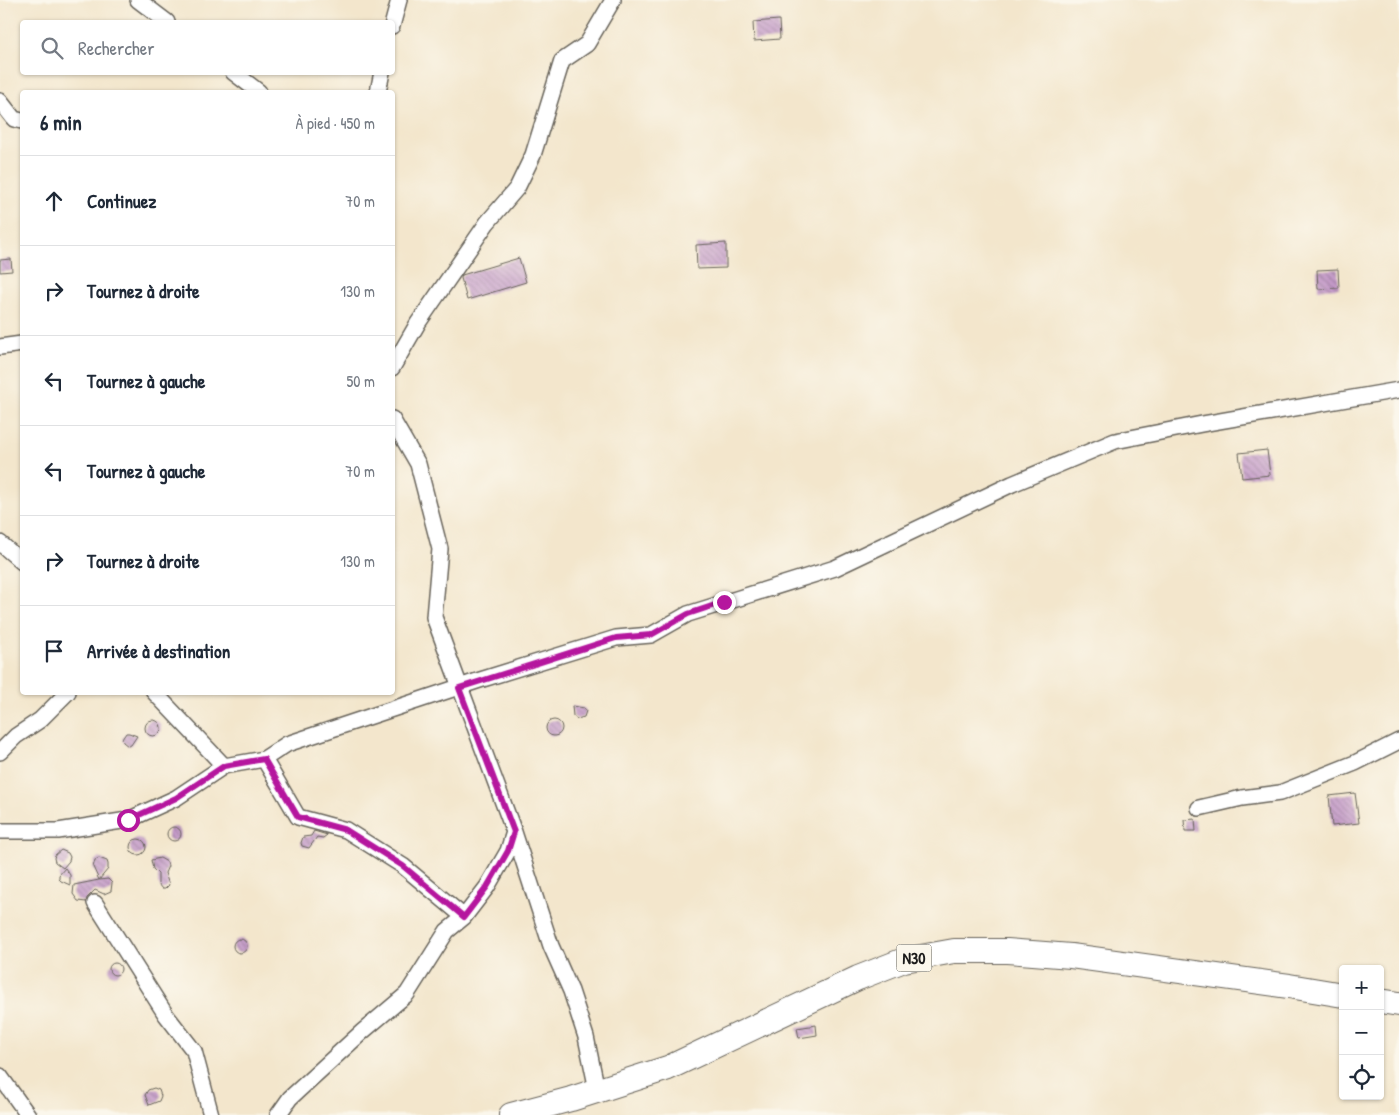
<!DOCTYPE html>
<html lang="fr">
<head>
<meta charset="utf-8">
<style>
	:root { --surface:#fff; --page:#f2f2f3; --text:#1f2937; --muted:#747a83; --line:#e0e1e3 }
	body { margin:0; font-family:"Patrick Hand",sans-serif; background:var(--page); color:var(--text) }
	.controls { position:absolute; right:15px; bottom:15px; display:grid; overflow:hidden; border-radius:5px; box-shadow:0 1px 4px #0004 }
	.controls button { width:45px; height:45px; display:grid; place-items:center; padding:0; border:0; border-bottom:1px solid var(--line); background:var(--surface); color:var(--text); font:25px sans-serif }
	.stop { position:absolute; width:15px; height:15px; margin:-11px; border:4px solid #b5179e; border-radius:50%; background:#fff }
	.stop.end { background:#b5179e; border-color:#fff; box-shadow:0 1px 5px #0008 }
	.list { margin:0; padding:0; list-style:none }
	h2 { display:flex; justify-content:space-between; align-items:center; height:65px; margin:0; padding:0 20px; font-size:21px }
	h2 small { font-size:16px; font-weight:400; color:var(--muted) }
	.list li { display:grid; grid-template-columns:32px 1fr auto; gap:15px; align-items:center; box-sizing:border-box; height:90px; padding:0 20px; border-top:1px solid var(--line) }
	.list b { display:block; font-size:19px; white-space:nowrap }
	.list em { font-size:16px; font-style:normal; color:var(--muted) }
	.icon { flex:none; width:28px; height:28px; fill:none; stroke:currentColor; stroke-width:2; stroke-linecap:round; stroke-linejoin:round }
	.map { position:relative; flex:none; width:1399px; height:1115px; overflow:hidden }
	.search { position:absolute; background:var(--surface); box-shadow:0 1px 4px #0004; left:20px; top:20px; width:375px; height:55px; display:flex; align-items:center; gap:12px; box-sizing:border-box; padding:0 18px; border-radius:5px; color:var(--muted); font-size:19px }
	.panel { position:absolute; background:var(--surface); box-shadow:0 1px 4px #0004; left:20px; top:90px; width:375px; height:605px; border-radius:5px }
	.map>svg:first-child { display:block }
</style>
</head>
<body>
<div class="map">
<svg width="1399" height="1115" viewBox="0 0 1399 1115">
	<defs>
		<pattern id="building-back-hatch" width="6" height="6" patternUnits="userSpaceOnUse" patternTransform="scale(1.25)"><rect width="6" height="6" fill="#c399c7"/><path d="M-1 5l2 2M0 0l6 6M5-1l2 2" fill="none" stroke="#9e7ca1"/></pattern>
	</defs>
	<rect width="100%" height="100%" fill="#fbf7ec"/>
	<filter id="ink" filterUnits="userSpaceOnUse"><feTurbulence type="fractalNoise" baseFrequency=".02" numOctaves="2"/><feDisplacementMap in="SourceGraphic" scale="10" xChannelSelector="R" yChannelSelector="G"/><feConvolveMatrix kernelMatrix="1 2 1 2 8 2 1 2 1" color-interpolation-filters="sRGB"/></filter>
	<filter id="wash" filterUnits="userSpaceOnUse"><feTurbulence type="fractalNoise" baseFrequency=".0096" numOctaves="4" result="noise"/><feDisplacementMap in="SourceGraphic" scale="20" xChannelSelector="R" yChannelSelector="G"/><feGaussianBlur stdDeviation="1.12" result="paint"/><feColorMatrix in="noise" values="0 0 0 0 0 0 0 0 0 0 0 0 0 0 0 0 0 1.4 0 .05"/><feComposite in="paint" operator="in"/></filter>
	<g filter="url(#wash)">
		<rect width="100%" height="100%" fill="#f3e6cc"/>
		<g id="blocks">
			<path fill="url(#building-back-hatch)" d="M779 20 780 39 754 41 753 22Z
				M726 243V268L697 269 696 245Z
				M519 258 526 282 467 300 461 278 462 275Z
				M11 259 12 271 0 272V260Z
				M1338 269 1339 288 1318 289 1317 270Z
				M1267 450 1270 475 1242 478 1239 453Z
				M572 706 584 708 586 711 584 717 577 719 573 716Z
				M145 728a8 8 0 1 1 16 0a8 8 0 1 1-16 0Z
				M546 728a8 8 0 1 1 16 0a8 8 0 1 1-16 0Z
				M126 733H129L137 736 131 745 128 746 123 742 122 739Z
				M1355 793 1359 823 1332 826 1329 796Z
				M1195 819 1196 831H1185L1184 820Z
				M167 834a7 7 0 1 1 14 0a7 7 0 1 1-14 0Z
				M314 831 327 835 323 838 317 837 309 848 302 846 301 843 303 837 311 836Z
				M130 847a8 8 0 1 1 16 0a8 8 0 1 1-16 0Z
				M61 850 68 853 70 857 69 861 63 868 55 862 54 858 55 855Z
				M99 858 107 861 108 864V869L99 880 108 879 112 883 111 891 104 894 95 890 87 898 86 902 78 901 73 894 74 885 99 880 93 867 95 860Z
				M160 858 167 862 168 866 165 873 169 885 165 889H162L158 884V874L153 869 151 860Z
				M65 868 70 875V885L61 881 59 879V875Z
				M233 946a7 7 0 1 1 14 0a7 7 0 1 1-14 0Z
				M109 969a6 6 0 1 1 12 0a6 6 0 1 1-12 0Z
				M816 1025 817 1035 799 1038 797 1028Z
				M154 1088 159 1090 161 1096 159 1101 149 1105 145 1095 148 1090Z"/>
		</g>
	</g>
	<g filter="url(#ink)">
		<use href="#blocks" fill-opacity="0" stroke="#67635a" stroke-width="1"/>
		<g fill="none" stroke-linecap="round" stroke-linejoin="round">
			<defs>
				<path id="minor" d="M138 0 167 22
					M392 26 399 0
					M233 72 259 92
					M378 92 382 72
					M0 101 14 119 22 121
					M0 347 22 344
					M392 368 418 323 487 223 517 188 533 155 562 61 587 44 613 0
					M392 419 418 464 440 549 434 617 514 832 551 946 571 991 586 1037 597 1090
					M0 543 22 562
					M154 692 224 766
					M0 752 16 736 40 720 68 692
					M264 759 298 817 346 830 403 866 464 917
					M1199 808 1242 798 1280 793 1355 763 1399 741
					M0 831H58L128 820 176 798 224 766 264 759 287 744 480 680 616 638 651 635 688 614 835 568 1012 484 1115 441 1202 424 1399 390
					M95 903 166 1015 194 1051 211 1115
					M0 1076 28 1115
					M278 1115 290 1098 362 1032 407 994 447 931 464 917 487 887 508 851 514 832"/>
				<path id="primary" d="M1380 1001 1399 1004
					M511 1115 571 1099 668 1068 858 978 904 960 954 951H1007L1071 956 1289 986 1343 995"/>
			</defs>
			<use href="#minor" stroke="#67635a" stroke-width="18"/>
			<use href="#primary" stroke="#67635a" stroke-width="26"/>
			<use href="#minor" stroke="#fff" stroke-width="15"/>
			<use href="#primary" stroke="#fff" stroke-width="24"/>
		</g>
	</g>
	<g fill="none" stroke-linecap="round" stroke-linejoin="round" filter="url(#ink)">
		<path stroke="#b5179e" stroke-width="6" d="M128 820 176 798 224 766 264 759 298 817 346 830 403 866 464 917 487 887 508 851 514 832 459 688 616 638 651 635 688 614 724 602"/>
	</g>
	<g text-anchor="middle" stroke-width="4" stroke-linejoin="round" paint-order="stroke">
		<rect fill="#fbf7ec" stroke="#5f5e5a" stroke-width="1" x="896.5" y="944.5" width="35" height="27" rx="4"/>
		<g font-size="16" font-weight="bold" fill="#1c1c1c">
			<text x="914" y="964">N30</text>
		</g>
	</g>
</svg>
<div class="controls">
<button>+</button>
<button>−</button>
<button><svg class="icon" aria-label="locate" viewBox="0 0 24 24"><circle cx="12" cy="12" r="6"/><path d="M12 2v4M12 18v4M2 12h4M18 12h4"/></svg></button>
</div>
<div class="stop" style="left:128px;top:820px"></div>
<div class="stop end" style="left:724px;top:602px"></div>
<div class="search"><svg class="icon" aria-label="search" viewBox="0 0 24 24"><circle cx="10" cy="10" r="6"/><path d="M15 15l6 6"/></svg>Rechercher</div>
<section class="panel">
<h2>6 min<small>À pied · 450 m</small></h2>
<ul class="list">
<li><svg class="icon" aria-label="ahead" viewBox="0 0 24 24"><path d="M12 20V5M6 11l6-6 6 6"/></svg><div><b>Continuez</b></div><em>70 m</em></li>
<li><svg class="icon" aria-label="right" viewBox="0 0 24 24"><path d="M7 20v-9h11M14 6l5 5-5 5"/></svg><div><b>Tournez à droite</b></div><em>130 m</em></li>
<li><svg class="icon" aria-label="left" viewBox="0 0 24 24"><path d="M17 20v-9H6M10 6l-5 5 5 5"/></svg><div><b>Tournez à gauche</b></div><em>50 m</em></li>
<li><svg class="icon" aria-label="left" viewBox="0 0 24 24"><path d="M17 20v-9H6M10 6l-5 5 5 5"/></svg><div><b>Tournez à gauche</b></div><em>70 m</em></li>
<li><svg class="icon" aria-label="right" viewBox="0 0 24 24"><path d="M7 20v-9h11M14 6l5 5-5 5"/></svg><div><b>Tournez à droite</b></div><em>130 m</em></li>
<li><svg class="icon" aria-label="arrive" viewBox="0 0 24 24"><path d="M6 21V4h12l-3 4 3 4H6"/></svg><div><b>Arrivée à destination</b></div></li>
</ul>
</section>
</div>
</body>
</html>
